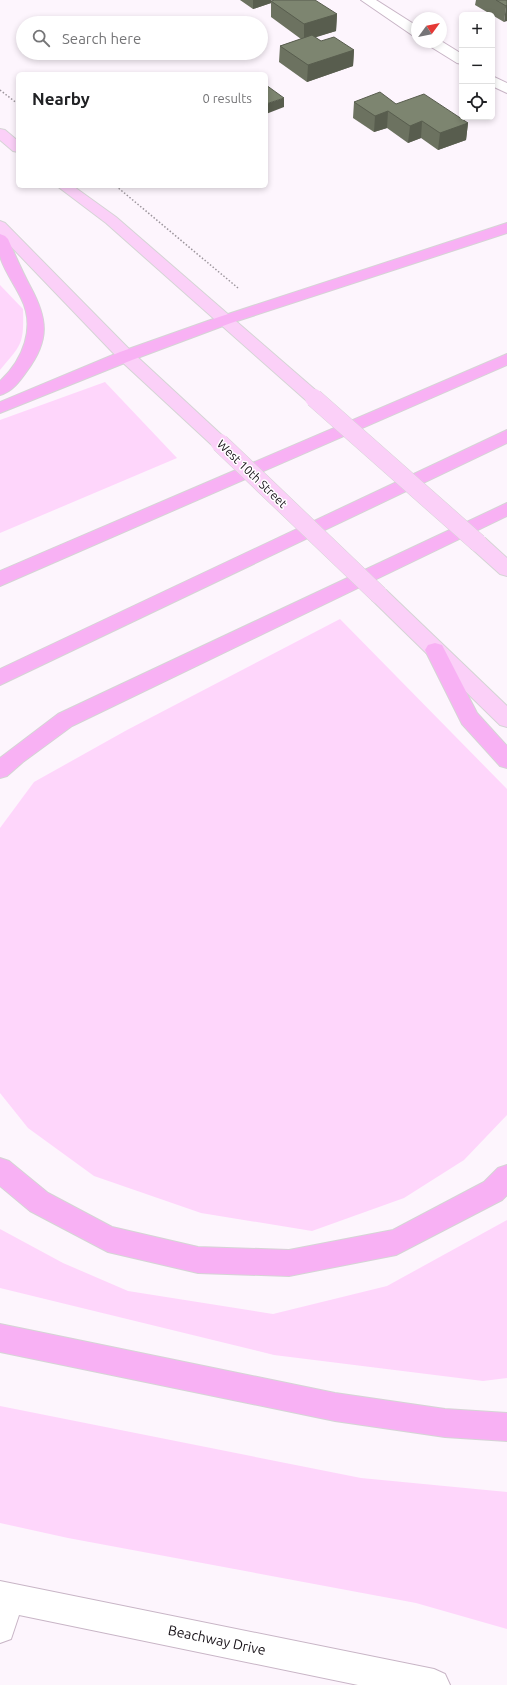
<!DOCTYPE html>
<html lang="en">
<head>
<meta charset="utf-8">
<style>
	:root { --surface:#fff; --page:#f2f2f2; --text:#202124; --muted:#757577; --line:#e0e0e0 }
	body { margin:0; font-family:Ubuntu,sans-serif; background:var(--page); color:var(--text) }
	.controls { position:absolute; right:12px; top:12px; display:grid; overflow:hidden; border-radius:6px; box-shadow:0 2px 6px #0003 }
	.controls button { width:36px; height:36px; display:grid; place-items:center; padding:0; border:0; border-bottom:1px solid var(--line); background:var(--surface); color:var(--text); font:20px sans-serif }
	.compass { position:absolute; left:411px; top:12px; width:36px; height:36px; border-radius:50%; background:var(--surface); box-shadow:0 2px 6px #0003; rotate:57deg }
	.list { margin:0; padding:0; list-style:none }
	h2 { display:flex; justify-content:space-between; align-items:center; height:52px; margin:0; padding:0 16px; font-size:17px }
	h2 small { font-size:13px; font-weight:400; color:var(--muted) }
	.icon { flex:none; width:22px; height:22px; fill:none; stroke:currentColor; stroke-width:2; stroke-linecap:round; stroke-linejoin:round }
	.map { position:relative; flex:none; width:507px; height:1685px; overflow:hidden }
	.search { position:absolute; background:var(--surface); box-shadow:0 2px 6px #0003; left:16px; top:16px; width:252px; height:44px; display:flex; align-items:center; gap:10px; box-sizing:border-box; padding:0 14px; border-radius:22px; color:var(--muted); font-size:15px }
	.panel { position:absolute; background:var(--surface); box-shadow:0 2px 6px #0003; left:16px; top:72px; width:252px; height:116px; border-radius:6px }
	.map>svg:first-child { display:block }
</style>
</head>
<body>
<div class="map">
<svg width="507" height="1685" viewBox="0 0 507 1685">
	<rect width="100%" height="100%" fill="#fdf5fd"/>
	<path fill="#fed6fb" d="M0 285 23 309C24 344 22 344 0 370Z
		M105 382 177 458 0 533V420Z
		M340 619 507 789V1115L464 1160 404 1198 312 1231 201 1213 94 1176 28 1128 0 1093V828L34 782 127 730Z
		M507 1220V1378L483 1381 274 1355 0 1288V1229L63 1263 128 1291 273 1314 387 1286Z
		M0 1406 361 1478 507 1492V1629L416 1603 68 1538 0 1523Z"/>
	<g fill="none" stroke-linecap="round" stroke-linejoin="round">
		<defs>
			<path id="minor" d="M361 0H376L417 26V36L412 35Z
				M441 41 462 54V64L457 63 428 45 426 42Z
				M492 76 507 83V93L492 86Z
				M0 1581 434 1669 445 1674 450 1685H358L19 1615 11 1639 0 1643Z"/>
			<path id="major" d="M0 129 5 130 18 141V152L13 151 0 140Z
				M57 186H73L116 217 320 394 323 398 320 402 314 403 308 402 106 223Z
				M0 221 5 223 132 352 226 439 229 443 226 447 220 449 214 447 120 360 0 235Z
				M478 537 485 538 507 558V576L500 574 471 548 469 543 471 538Z
				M379 588 386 590 507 706V727L500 725 372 600 369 595 372 590Z"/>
			<path id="highway" d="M507 223V233L231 323 132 360 0 413V402L120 352 219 317Z
				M0 234 5 236 8 239C15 255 22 271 30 286 48 319 50 340 27 371 20 381 12 392 0 395V381C23 360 36 327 21 298 15 285 3 269 0 256 0 250 0 241 0 234Z
				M507 354V365L0 586V571Z
				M507 430V443L0 685V669Z
				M507 503V516L72 726 23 762 7 776 0 778V758L58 714Z
				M435 643 442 645 477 713 507 746V768L500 766 462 724 425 650 428 645Z
				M0 1158 9 1161 48 1193 112 1227 198 1247 289 1250 393 1230 484 1182 498 1168 507 1165V1195L502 1200 396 1255 289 1276 198 1273 108 1252 30 1211 0 1186Z
				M0 1324 335 1393 445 1409 507 1413V1441L445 1437 335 1421 0 1352Z"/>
		</defs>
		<use href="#minor" stroke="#c8b5c6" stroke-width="2"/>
		<use href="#major" stroke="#d5d4d5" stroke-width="2"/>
		<use href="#highway" stroke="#d5d4d5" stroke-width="2"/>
		<path stroke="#9c959c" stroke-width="1.5" stroke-dasharray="1.5 2" stroke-linecap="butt" d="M0 90 18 104
			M116 186 238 288"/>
		<use href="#minor" fill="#fff" fill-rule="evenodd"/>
		<use href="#major" fill="#fbd0f8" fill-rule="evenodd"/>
		<use href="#highway" fill="#f8b1f4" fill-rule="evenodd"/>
		<defs>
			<path id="major-bridge" d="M314 398 478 543
				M220 443 379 595"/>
		</defs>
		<use href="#major-bridge" stroke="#d5d4d5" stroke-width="19" stroke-linecap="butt"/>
		<use href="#major-bridge" stroke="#fbd0f8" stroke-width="18"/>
	</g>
	<path fill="#6c7260" d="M240 0H271V3L253 9Z
		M476 0H507L504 22 475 5Z
		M271 1 337 14 336 31 315 37 321 41 354 50 353 66 307 82 279 62 280 46 301 39 271 17Z
		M354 102 396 104 468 123 466 140 438 150 421 138 408 143 387 128 374 132 353 118Z"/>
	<path fill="#585d4e" d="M253 0H271V3L253 9Z
		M507 5V21L504 22 506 6Z
		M337 14 336 31 304 41V24Z
		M354 50 353 66 307 82 308 65Z
		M284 98V107L266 114V104Z
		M388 111 387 128 374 132 375 116Z
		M422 121 421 138 408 143 410 126Z
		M468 123 466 140 438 150 440 133Z"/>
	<path fill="#7d8570" stroke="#585d4e" d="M275 0H315L337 14 304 24 271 1Z
		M496 0H507V5L506 6Z
		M312 35 321 41 334 37 354 50 308 65 280 46Z
		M266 85 284 98 266 104Z
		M380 92 396 104 424 94 468 123 440 133 422 121 410 126 388 111 375 116 354 102Z"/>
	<g text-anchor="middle" stroke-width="3" stroke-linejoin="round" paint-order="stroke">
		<g font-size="12" fill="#181218" stroke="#fff">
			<text transform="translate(252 474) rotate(44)" y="4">West 10th Street</text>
		</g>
		<g font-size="14" fill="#181218" stroke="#fff">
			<text transform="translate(217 1640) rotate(12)" y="5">Beachway Drive</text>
		</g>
	</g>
</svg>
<div class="controls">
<button>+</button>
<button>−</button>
<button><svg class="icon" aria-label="locate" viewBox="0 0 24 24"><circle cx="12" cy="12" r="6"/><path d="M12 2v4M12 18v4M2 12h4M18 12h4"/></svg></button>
</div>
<svg class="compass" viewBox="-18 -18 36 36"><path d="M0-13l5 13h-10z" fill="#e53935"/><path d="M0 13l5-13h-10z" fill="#757577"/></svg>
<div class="search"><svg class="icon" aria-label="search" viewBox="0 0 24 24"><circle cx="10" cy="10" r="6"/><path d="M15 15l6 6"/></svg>Search here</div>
<section class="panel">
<h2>Nearby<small>0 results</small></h2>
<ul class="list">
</ul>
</section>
</div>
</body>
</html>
